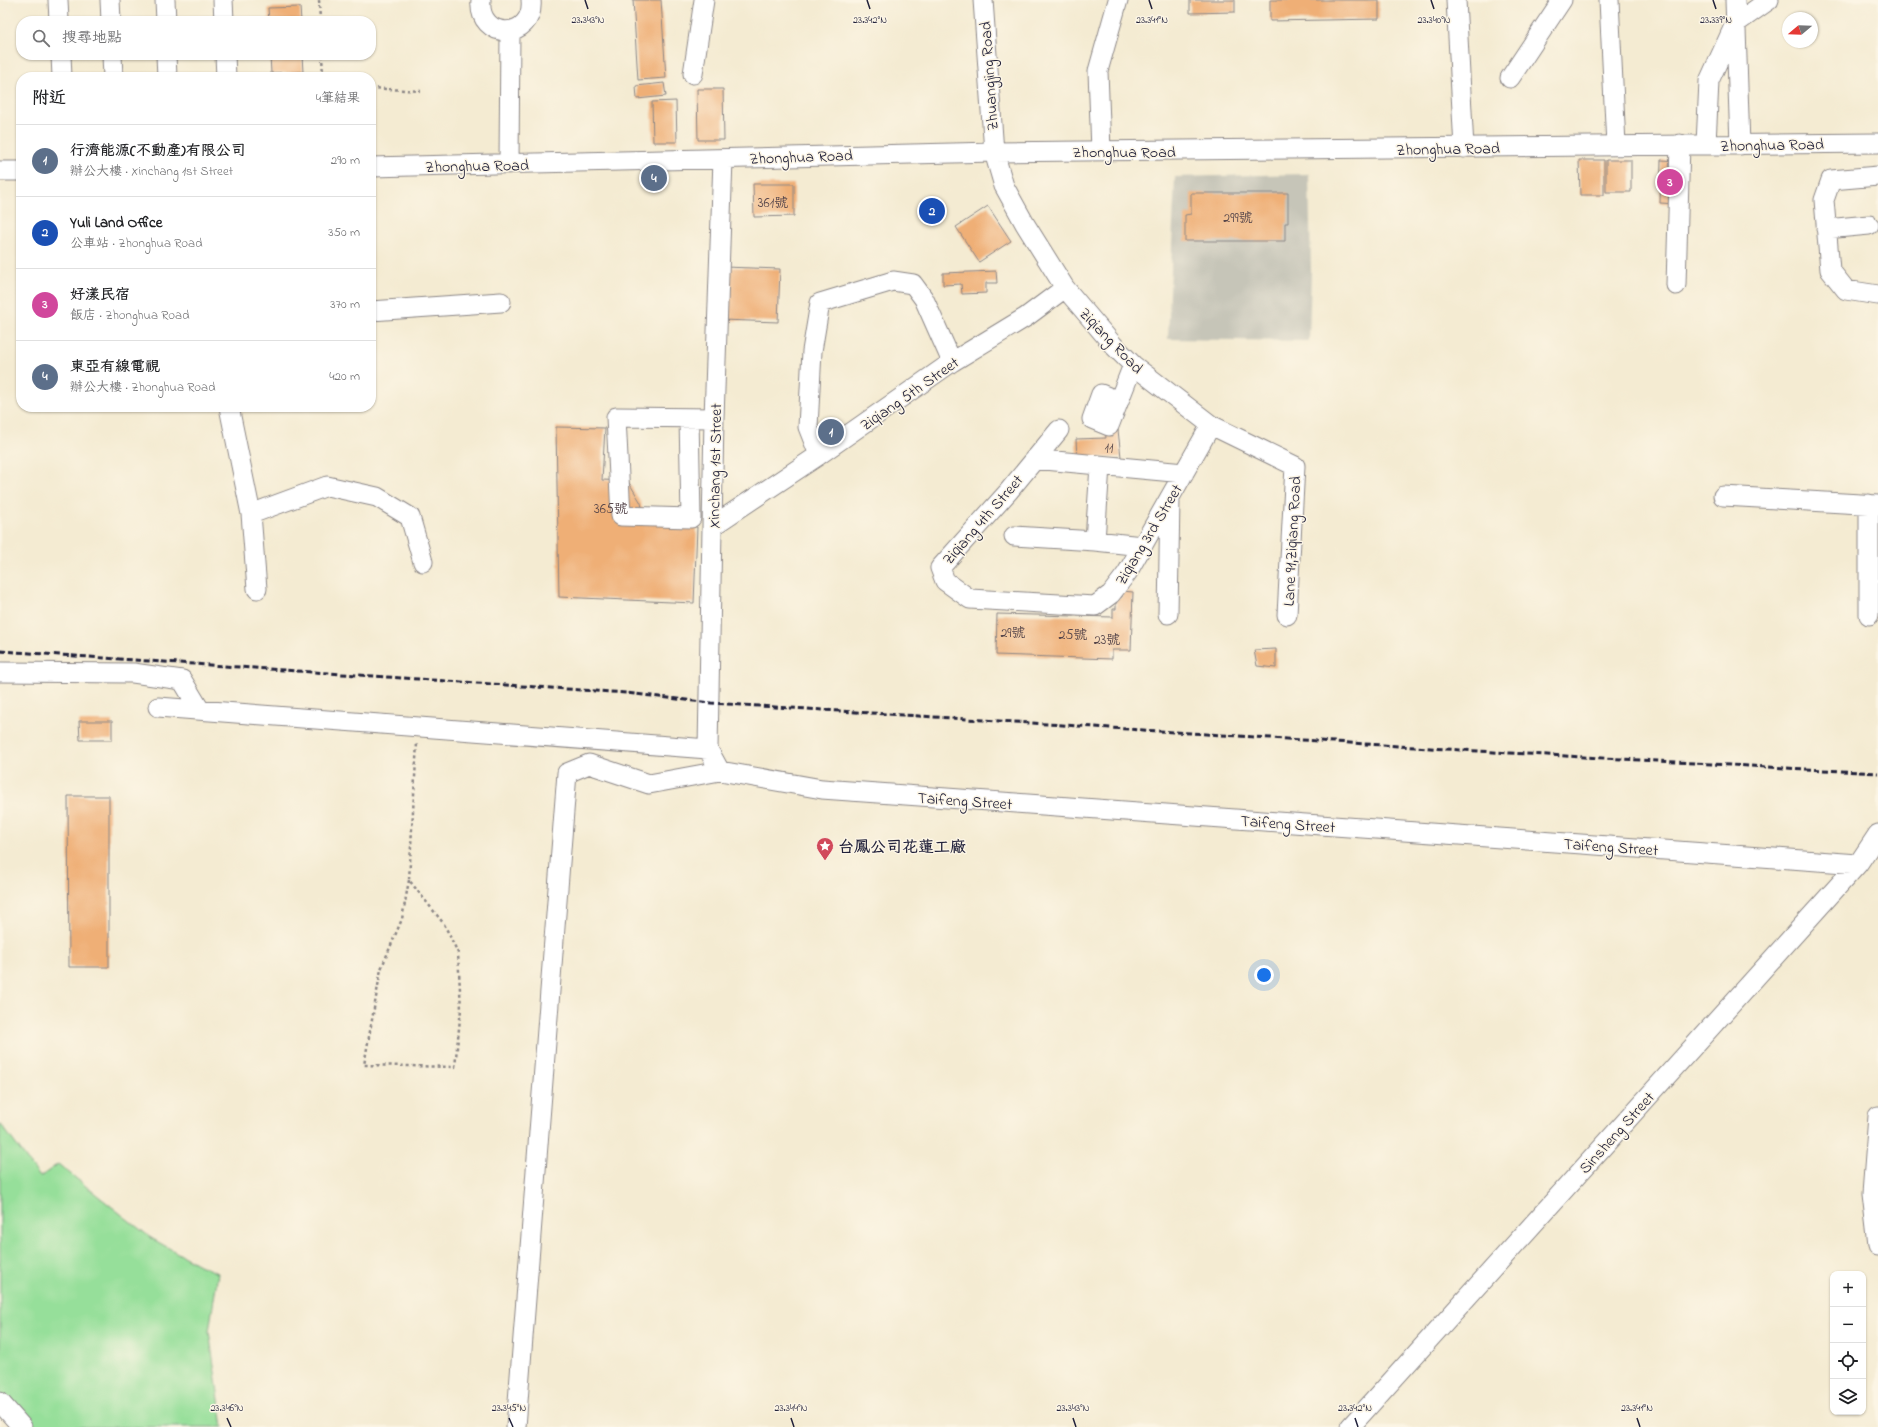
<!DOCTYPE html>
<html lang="zh-TW">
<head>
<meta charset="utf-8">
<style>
	:root { --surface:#fff; --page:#f6f6f6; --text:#202124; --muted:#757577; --line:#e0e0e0; --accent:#0f766e }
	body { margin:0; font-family:"Indie Flower","LXGW WenKai TC",sans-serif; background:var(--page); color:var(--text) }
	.controls { position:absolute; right:12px; bottom:12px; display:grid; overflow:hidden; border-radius:8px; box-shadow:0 1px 3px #0004 }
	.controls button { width:36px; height:36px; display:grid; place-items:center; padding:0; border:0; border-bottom:1px solid var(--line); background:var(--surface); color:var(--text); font:20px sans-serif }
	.compass { position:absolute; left:1782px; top:12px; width:36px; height:36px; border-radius:50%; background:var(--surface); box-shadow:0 1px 3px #0004; rotate:251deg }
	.you { position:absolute; left:1264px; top:975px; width:14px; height:14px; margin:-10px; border:3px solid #fff; border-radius:50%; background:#1a73e8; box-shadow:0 0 0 6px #1a73e833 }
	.badge { display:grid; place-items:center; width:26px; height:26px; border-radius:50%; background:var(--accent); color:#fff; font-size:13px; font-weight:700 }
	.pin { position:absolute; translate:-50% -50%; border:2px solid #fff; box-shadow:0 1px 4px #0006 }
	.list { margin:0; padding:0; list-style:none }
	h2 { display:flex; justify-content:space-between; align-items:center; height:52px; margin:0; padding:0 16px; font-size:17px }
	h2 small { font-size:13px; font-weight:400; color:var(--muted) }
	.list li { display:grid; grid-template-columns:26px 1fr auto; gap:12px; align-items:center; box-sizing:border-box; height:72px; padding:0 16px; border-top:1px solid var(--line) }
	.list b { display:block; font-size:15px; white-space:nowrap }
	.list p { margin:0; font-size:13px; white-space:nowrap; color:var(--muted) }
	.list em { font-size:13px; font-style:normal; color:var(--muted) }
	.icon { flex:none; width:22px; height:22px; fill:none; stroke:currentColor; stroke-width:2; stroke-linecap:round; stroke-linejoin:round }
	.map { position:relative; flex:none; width:1878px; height:1427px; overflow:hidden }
	.search { position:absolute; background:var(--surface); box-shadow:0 1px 3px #0004; left:16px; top:16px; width:360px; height:44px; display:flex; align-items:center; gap:10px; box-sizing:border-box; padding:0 14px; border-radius:16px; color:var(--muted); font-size:15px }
	.panel { position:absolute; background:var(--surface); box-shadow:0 1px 3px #0004; left:16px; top:72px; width:360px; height:340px; border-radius:16px }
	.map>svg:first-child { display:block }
</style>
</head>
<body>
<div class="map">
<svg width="1878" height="1427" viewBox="0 0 1878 1427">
	<rect width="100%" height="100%" fill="#fcf5e5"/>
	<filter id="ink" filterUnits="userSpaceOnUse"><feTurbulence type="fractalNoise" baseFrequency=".025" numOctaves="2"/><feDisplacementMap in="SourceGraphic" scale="8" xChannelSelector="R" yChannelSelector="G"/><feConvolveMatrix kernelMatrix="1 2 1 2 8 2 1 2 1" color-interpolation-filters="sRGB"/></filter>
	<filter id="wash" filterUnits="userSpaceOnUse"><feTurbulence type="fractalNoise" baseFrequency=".012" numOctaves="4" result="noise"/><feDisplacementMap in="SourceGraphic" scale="16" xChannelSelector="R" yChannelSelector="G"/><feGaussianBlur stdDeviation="0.9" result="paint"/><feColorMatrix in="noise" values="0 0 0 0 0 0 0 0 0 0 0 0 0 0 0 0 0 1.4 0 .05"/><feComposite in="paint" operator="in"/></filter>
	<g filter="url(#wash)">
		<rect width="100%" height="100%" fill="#f4ebd2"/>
		<path fill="#c6c5b8" d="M1309 174 1311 271 1309 341 1168 339 1175 177Z"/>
		<path fill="#96df9a" stroke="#5c806a" d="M0 1123 40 1177 58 1164 151 1238 199 1265 218 1273 209 1331 223 1427H26L0 1402Z"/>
		<g id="blocks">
			<path fill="#efaf76" d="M633 0H661L666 78 638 80Z
				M1190 0H1235V12L1190 13Z
				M1270 0H1379V19L1270 21Z
				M300 7 301 21H269L268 8Z
				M270 55H302L303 72 271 73Z
				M664 83 666 96 637 99 636 86Z
				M697 89H723L724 140H698Z
				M676 101 677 142H653L652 102Z
				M1579 160H1604V195H1580Z
				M1606 160H1631V192H1606Z
				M1661 160 1680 161 1678 204 1660 203Z
				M753 184H794V216L754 217Z
				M1191 193H1288V223H1285V241H1185V215L1191 214Z
				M988 206 1011 241 979 262 956 227Z
				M724 267 780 269 778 322 722 320Z
				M996 271 997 283H986V293L962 294 961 284 943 285V273Z
				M556 427 605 428 602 480 628 481 641 503 645 520 697 527 694 603 559 597Z
				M1105 430H1118L1121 457 1077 458 1076 439 1106 438Z
				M1122 591 1133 592 1131 650H1112V659L996 655 997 614 1113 617V609H1116V597H1122Z
				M1276 649V668L1257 666 1254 650Z
				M79 721H112V740H80Z
				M68 796H109V967H69Z"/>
		</g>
	</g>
	<g filter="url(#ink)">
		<use href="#blocks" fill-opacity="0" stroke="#8b8686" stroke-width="1"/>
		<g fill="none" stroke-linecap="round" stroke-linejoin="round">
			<defs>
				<path id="minor" d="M58 0 59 21
					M110 0 111 21
					M165 0 166 21
					M223 0 224 21
					M481 0C477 41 535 41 531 0
					M983 0 994 152 1004 186 1025 224 1065 288 1114 346 1133 365 1211 425 1295 466 1287 615
					M1456 0 1464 148
					M1609 0 1616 145
					M1735 0 1740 145
					M61 55 62 77
					M112 55 113 77
					M166 55 167 77
					M225 55 226 77
					M693 74 704 0
					M1510 78 1562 0
					M1706 144 1709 81 1735 24 1769 0
					M1101 151 1098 71 1118 0
					M509 164 510 31
					M371 167 994 152 1878 143
					M0 171H21
					M1878 176 1831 180 1824 200 1830 270 1846 290 1878 295
					M1826 229 1869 225
					M1676 285 1680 144
					M371 311 501 302
					M1119 401 1101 394 1092 419 1109 426 1133 365
					M229 407 251 514 257 589
					M689 418 691 518 621 516 616 417 714 418
					M1059 430 1008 492 940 568 945 581 970 599 1095 606 1111 594 1127 573 1211 425
					M819 455 808 427 812 351 820 303 893 281 913 284 924 299 952 362
					M1034 459 1184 473
					M1723 496 1878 505
					M251 514 327 486 377 497 410 517 423 562
					M714 525 819 455 952 362 1026 317 1065 288
					M1014 536 1095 541 1142 546
					M1095 541 1100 466
					M1168 614 1170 499
					M1869 615V504
					M0 672 133 673 182 680 200 710
					M158 707 708 749
					M720 771 708 749 714 418 723 159
					M1878 1116 1872 1194 1878 1246
					M0 1402 22 1427
					M516 1427 567 773 589 764 649 784 720 771 822 789 1858 864
					M1350 1427 1858 864 1878 834"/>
			</defs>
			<use href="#minor" stroke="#8b8686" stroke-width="21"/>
			<path stroke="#8b8686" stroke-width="2.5" stroke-dasharray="3 3" stroke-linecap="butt" d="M319 0 320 21
				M322 55 323 77
				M371 88 421 91
				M409 880 402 919 381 969 364 1065 455 1067 461 1009 458 953 444 924 409 880 417 743"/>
			<use href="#minor" stroke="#fff" stroke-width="19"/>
			<path stroke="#22223b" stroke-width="3" stroke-dasharray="6 3" stroke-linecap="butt" d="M0 651 626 693 711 703 1510 753 1878 773"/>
		</g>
	</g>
	<path fill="none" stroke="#22223b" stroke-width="1.5" d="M585 0 588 9M867 0 870 9M1149 0 1152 9M1431 0 1434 9M1713 0 1716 9M227 1418 231 1427M509 1418 513 1427M791 1418 794 1427M1073 1418 1076 1427M1355 1418 1358 1427M1637 1418 1640 1427"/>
	<defs>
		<symbol id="sight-pin" viewBox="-11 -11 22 30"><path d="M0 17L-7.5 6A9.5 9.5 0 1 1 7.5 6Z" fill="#d1495b" stroke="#fcf5e5"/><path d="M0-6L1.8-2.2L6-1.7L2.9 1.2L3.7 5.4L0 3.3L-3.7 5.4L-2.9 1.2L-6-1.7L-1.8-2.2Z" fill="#fff"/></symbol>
	</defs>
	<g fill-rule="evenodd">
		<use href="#sight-pin" x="815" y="836" width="20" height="27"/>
	</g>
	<g text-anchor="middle" stroke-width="3" stroke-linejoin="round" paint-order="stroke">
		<g font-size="14" fill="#55454a">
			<text x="773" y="207">361號</text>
			<text x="1238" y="222">299號</text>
			<text x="1109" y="452">11</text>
			<text x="611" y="513">365號</text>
			<text x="1013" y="637">29號</text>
			<text x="1073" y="639">25號</text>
			<text x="1107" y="644">23號</text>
		</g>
		<g font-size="16" fill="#22223b" stroke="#fcf5e5">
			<text transform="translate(988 76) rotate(-94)" y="6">Zhuangjing Road</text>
			<text transform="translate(1772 144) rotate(-1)" y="6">Zhonghua Road</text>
			<text transform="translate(1448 148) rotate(-1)" y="6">Zhonghua Road</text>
			<text x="1124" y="157">Zhonghua Road</text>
			<text transform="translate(801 156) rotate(-2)" y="6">Zhonghua Road</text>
			<text transform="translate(477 165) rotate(-1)" y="6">Zhonghua Road</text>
			<text transform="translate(1112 340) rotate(46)" y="6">Ziqiang Road</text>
			<text transform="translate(909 393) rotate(-35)" y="6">Ziqiang 5th Street</text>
			<text transform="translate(714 466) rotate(-89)" y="6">Xinchang 1st Street</text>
			<text transform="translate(982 519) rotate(-49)" y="6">Ziqiang 4th Street</text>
			<text transform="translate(1148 534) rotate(-59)" y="6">Ziqiang 3rd Street</text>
			<text transform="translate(1291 541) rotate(-87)" y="6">Lane 91,Ziqiang Road</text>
			<text transform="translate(965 800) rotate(4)" y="6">Taifeng Street</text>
			<text transform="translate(1288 823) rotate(4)" y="6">Taifeng Street</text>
			<text transform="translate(1611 846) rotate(4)" y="6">Taifeng Street</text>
			<text transform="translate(1616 1132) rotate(-48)" y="6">Sinsheng Street</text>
		</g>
		<g font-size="16" font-weight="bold" fill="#22223b" stroke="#fcf5e5" text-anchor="start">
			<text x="838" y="852">台鳳公司花蓮工廠</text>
		</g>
	</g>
	<g font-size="10" text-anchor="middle" fill="#22223b" stroke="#fcf5e5" stroke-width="3" stroke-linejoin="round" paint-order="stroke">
		<text x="588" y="23">23.343°N</text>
		<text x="870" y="23">23.342°N</text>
		<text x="1152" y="23">23.341°N</text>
		<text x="1434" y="23">23.340°N</text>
		<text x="1716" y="23">23.339°N</text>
		<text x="227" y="1411">23.346°N</text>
		<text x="509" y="1411">23.345°N</text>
		<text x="791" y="1411">23.344°N</text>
		<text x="1073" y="1411">23.343°N</text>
		<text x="1355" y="1411">23.342°N</text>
		<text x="1637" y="1411">23.341°N</text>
	</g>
</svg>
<div class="controls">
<button>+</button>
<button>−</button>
<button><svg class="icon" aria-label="locate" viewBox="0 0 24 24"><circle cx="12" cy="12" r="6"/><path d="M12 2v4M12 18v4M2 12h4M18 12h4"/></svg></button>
<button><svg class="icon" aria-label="layers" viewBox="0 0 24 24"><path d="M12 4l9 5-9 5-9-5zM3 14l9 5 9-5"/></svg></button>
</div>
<svg class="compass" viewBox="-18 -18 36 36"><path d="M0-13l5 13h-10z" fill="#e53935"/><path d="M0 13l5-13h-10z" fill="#757577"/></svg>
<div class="you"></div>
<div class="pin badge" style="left:831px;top:432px;background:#5c6f8a">1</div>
<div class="pin badge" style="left:932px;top:211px;background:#1a4fb4">2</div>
<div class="pin badge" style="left:1670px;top:182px;background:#d1479c">3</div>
<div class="pin badge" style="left:654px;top:178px;background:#5c6f8a">4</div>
<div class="search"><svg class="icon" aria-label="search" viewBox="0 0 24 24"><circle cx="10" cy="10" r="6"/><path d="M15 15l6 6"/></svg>搜尋地點</div>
<section class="panel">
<h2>附近<small>4筆結果</small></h2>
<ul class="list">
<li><span class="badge" style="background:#5c6f8a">1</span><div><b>行濟能源(不動產)有限公司</b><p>辦公大樓 · Xinchang 1st Street</p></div><em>290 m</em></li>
<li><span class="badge" style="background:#1a4fb4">2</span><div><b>Yuli Land Office</b><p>公車站 · Zhonghua Road</p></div><em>350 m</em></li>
<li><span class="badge" style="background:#d1479c">3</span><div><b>好漾民宿</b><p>飯店 · Zhonghua Road</p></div><em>370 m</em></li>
<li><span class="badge" style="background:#5c6f8a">4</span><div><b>東亞有線電視</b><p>辦公大樓 · Zhonghua Road</p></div><em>420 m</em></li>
</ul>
</section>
</div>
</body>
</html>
